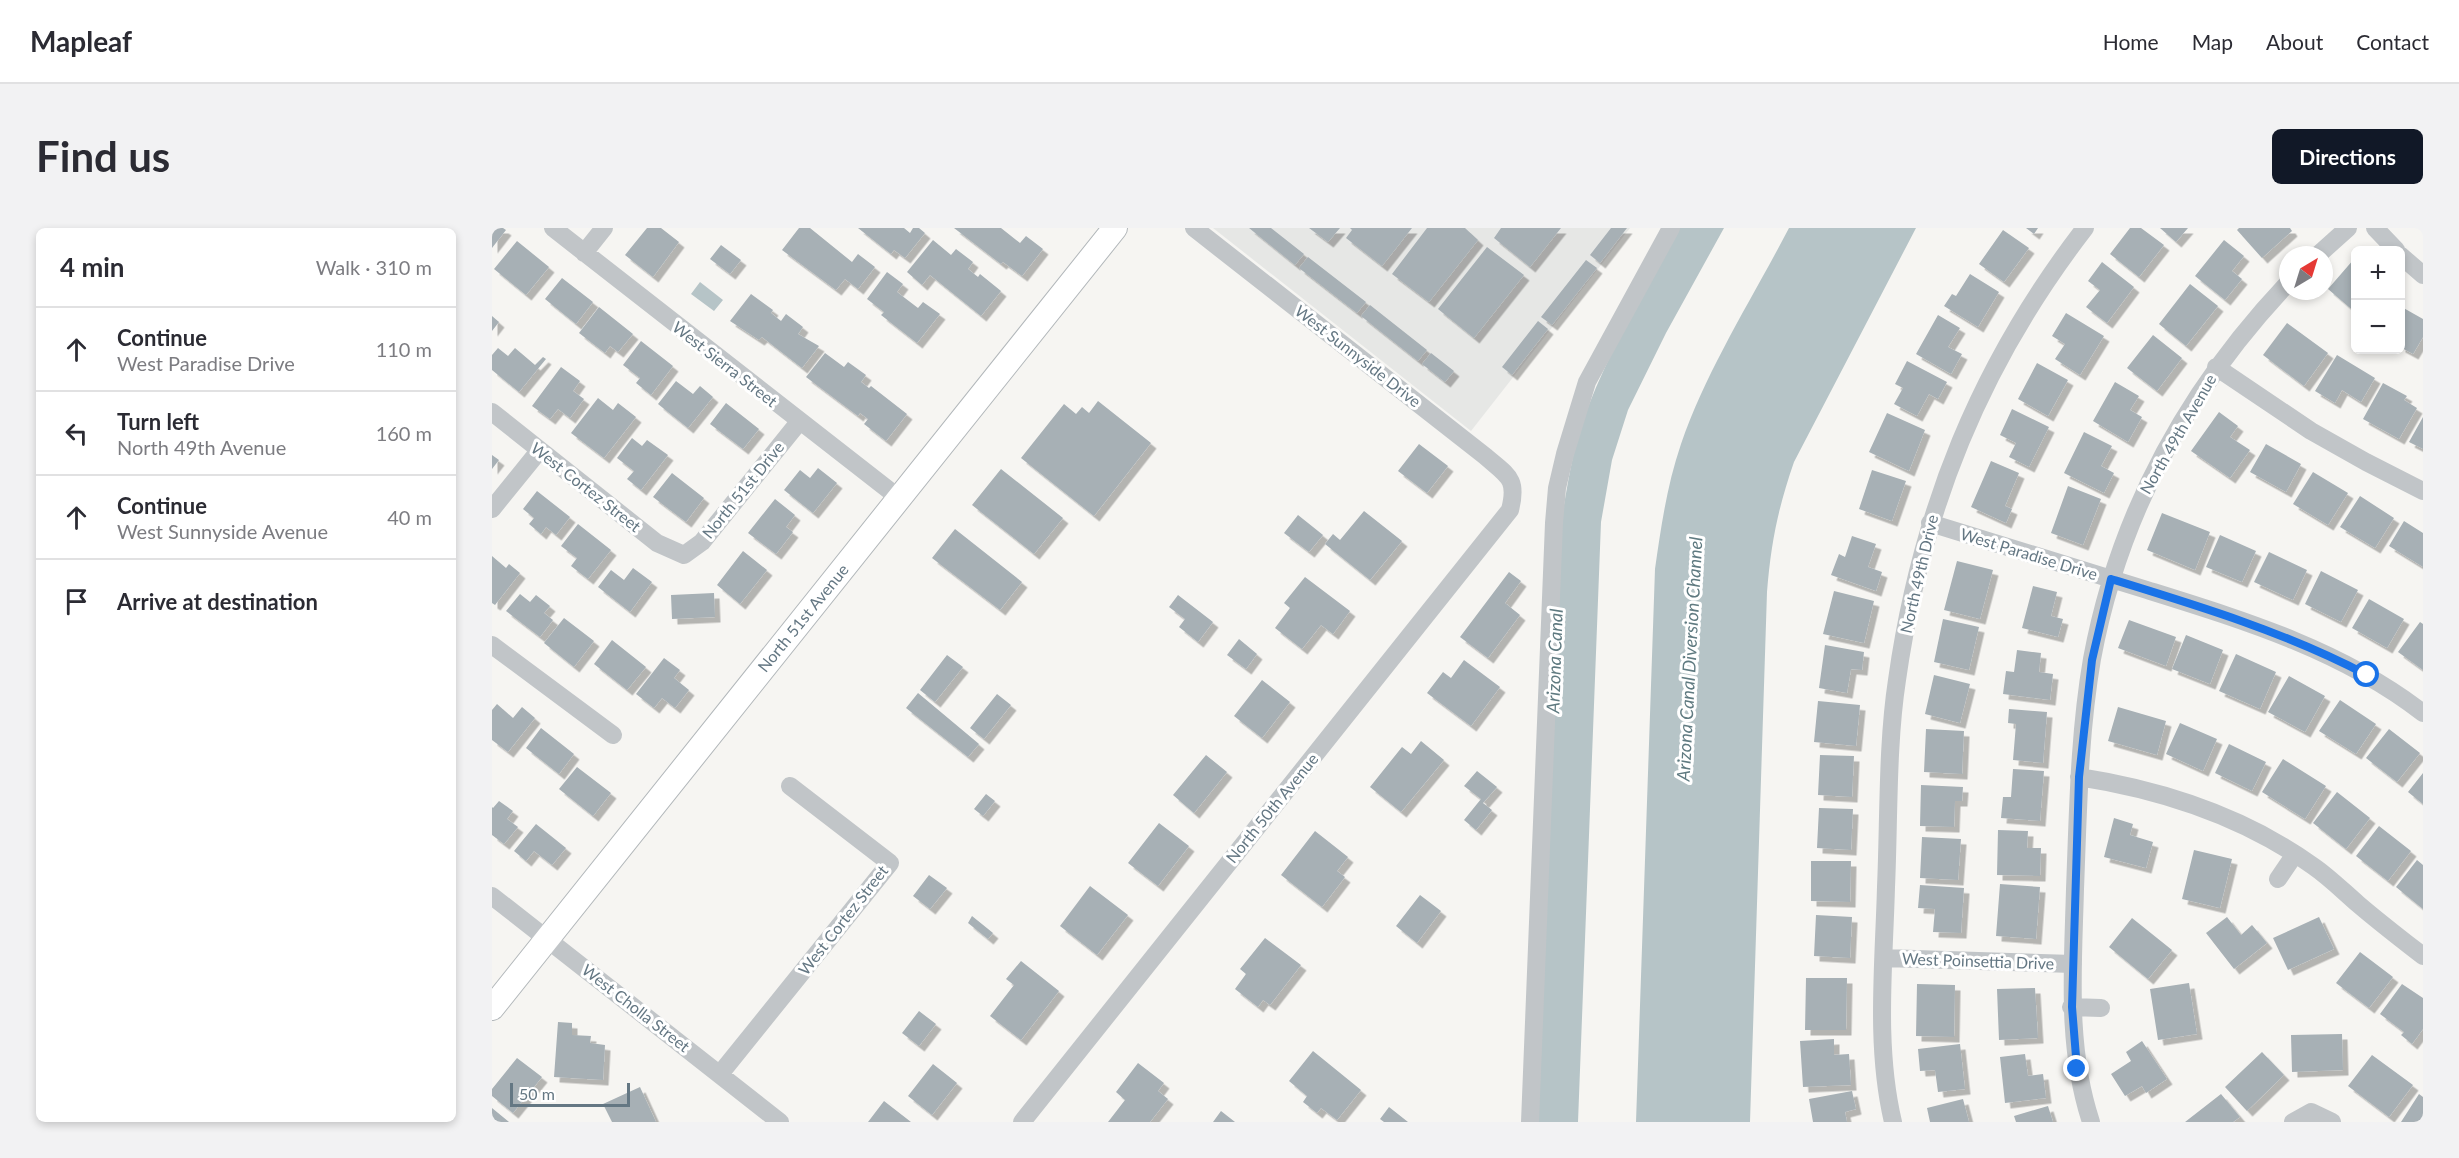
<!DOCTYPE html>
<html lang="en">
<head>
<meta charset="utf-8">
<style>
	:root { --surface:#fff; --page:#f2f2f3; --text:#2b2b33; --muted:#7c7c81; --line:#e1e1e2; --accent:#111827 }
	body { margin:0; font-family:Lato,sans-serif; background:var(--page); color:var(--text) }
	.controls { position:absolute; right:18px; top:18px; display:grid; overflow:hidden; border-radius:9px; box-shadow:0 3px 9px #0003 }
	.controls button { width:54px; height:54px; display:grid; place-items:center; padding:0; border:0; border-bottom:2px solid var(--line); background:var(--surface); color:var(--text); font:30px sans-serif }
	.compass { position:absolute; left:1787px; top:18px; width:54px; height:54px; border-radius:50%; background:var(--surface); box-shadow:0 3px 9px #0003; rotate:38deg }
	.scale { position:absolute; left:18px; bottom:15px; width:120px; box-sizing:border-box; padding-left:6px; border:3px solid #647783; border-top:0; font-size:16px; line-height:21px; white-space:nowrap; color:#647783; -webkit-text-stroke:4px #fff; paint-order:stroke }
	.stop { position:absolute; width:18px; height:18px; margin:-14px; border:4px solid #1a73e8; border-radius:50%; background:#fff }
	.stop.end { background:#1a73e8; border-color:#fff; box-shadow:0 2px 6px #0008 }
	.list { margin:0; padding:0; list-style:none }
	h2 { display:flex; justify-content:space-between; align-items:center; height:78px; margin:0; padding:0 24px; font-size:26px }
	h2 small { font-size:20px; font-weight:400; color:var(--muted) }
	.list li { display:grid; grid-template-columns:39px 1fr auto; gap:18px; align-items:center; box-sizing:border-box; height:84px; padding:0 24px; border-top:2px solid var(--line) }
	.list b { display:block; font-size:22px; white-space:nowrap }
	.list p { margin:0; font-size:20px; white-space:nowrap; color:var(--muted) }
	.list em { font-size:20px; font-style:normal; color:var(--muted) }
	.icon { flex:none; width:33px; height:33px; fill:none; stroke:currentColor; stroke-width:2; stroke-linecap:round; stroke-linejoin:round }
	.map { position:relative; flex:none; width:1931px; height:894px; overflow:hidden; border-radius:9px }
	header { display:flex; align-items:center; gap:36px; box-sizing:border-box; height:84px; padding:0 30px; background:var(--surface); border-bottom:2px solid var(--line) }
	header strong { font-size:28px }
	nav { display:flex; gap:33px; margin-inline-start:auto; font-size:21px }
	.intro { display:flex; align-items:center; justify-content:space-between; box-sizing:border-box; height:144px; padding:0 36px }
	h1 { margin:0; font-size:42px }
	.button { padding:15px 27px; border-radius:9px; background:var(--accent); color:#fff; font-size:21px; font-weight:700 }
	main { display:flex; gap:36px; padding:0 36px }
	aside { flex:1; background:var(--surface); border-radius:9px; box-shadow:0 3px 9px #0003 }
	.map>svg:first-child { display:block }
</style>
</head>
<body>
<header>
<strong>Mapleaf</strong>
<nav><a>Home</a><a>Map</a><a>About</a><a>Contact</a></nav>
</header>
<div class="intro"><h1>Find us</h1><a class="button">Directions</a></div>
<main>
<aside>
<h2>4 min<small>Walk · 310 m</small></h2>
<ul class="list">
<li><svg class="icon" aria-label="ahead" viewBox="0 0 24 24"><path d="M12 20V5M6 11l6-6 6 6"/></svg><div><b>Continue</b><p>West Paradise Drive</p></div><em>110 m</em></li>
<li><svg class="icon" aria-label="left" viewBox="0 0 24 24"><path d="M17 20v-9H6M10 6l-5 5 5 5"/></svg><div><b>Turn left</b><p>North 49th Avenue</p></div><em>160 m</em></li>
<li><svg class="icon" aria-label="ahead" viewBox="0 0 24 24"><path d="M12 20V5M6 11l6-6 6 6"/></svg><div><b>Continue</b><p>West Sunnyside Avenue</p></div><em>40 m</em></li>
<li><svg class="icon" aria-label="arrive" viewBox="0 0 24 24"><path d="M6 21V4h12l-3 4 3 4H6"/></svg><div><b>Arrive at destination</b></div></li>
</ul>
</aside>
<div class="map">
<svg width="1931" height="894" viewBox="0 0 1931 894">
	<defs>
		<filter id="shadow"><feDropShadow dx="5.5" dy="5.5" stdDeviation="0" flood-color="#0004"/></filter>
	</defs>
	<rect width="100%" height="100%" fill="#f6f5f2"/>
	<path fill="#e6e7e5" d="M721 0H1138L979 203Z"/>
	<path fill="#b6c4c7" d="M1187 0H1232L1174 105 1136 182 1120 232 1109 294 1086 894H1046L1069 294C1076 256 1081 215 1096 179 1121 116 1154 58 1187 0Z
		M1297 0H1424L1302 234C1286 280 1279 315 1275 364L1258 894H1144L1163 341C1169 299 1175 257 1189 216 1215 141 1260 71 1297 0Z
		M208 54 231 72 222 83 199 66Z"/>
	<path fill="#a7b0b5" filter="url(#shadow)" d="M0 0H11L14 2 0 20Z
		M155 0H169L187 14 161 49 133 27Z
		M307 0H318L360 34 366 26 383 39 366 61 353 51 344 62 290 22Z
		M366 0H412L418 5 421 0H427L433 5 413 30 402 22 399 26Z
		M462 0H509L528 15 534 8 551 21 530 48 511 34 509 36Z
		M757 0H779L812 26 803 37Z
		M817 0H848L836 14Z
		M858 0H920L890 38 854 10 860 2Z
		M935 0H973L986 12 937 74 900 46Z
		M1009 0H1069L1038 39 1002 10Z
		M1119 0H1135L1108 35 1098 27Z
		M1534 0H1546L1542 6Z
		M1638 0H1649L1672 17 1647 49 1618 26Z
		M1668 0H1696L1684 14Z
		M1747 0H1798L1800 3 1770 30 1745 2Z
		M1511 2 1537 20 1512 54 1487 36Z
		M441 12 459 27 464 21 481 34 476 41 486 49 488 46 509 63 489 88 438 47 430 57 415 44Z
		M1732 12 1752 28 1740 43 1750 51 1733 72 1703 48Z
		M25 13 57 39 34 67 2 41Z
		M229 17 249 32 238 46 218 31Z
		M995 19 1032 47 982 110 946 81Z
		M816 29 874 74 865 85 807 40Z
		M1862 31 1864 33V85L1836 61Z
		M1094 32 1105 40 1060 97 1049 89Z
		M1610 34 1642 59 1615 95 1594 79 1608 62 1596 53Z
		M395 44 411 56 405 64 426 80 431 74 448 86 425 115 389 87 392 84 375 71Z
		M1478 46 1507 64 1486 99 1452 78 1460 66 1464 68Z
		M70 50 101 74 84 96 53 71Z
		M1698 56 1726 78 1694 118 1667 96Z
		M259 66 281 82 279 85 289 93 294 86 311 99 306 106 327 118 310 140 270 109 267 112 238 93Z
		M878 77 935 122 926 133 869 88Z
		M1908 78 1931 91V109L1921 126 1908 119Z
		M107 79 141 106 126 124 118 118 113 125 87 105Z
		M1574 85 1612 108 1588 147 1563 131 1573 116 1560 108Z
		M1446 87 1468 100 1456 119 1470 126 1459 146 1424 126Z
		M0 88 7 94 0 103Z
		M1046 93 1056 101 1020 147 1010 139Z
		M1795 95 1836 125 1812 158 1771 127Z
		M1661 107 1690 130 1665 163 1635 140Z
		M149 113 181 138 159 167 144 155 148 150 131 137Z
		M6 120 16 128 23 120 43 137 51 129 54 131 27 164 0 142V127Z
		M333 125 352 139 356 134 374 147 369 154 377 160 379 158 415 186 394 213 372 196 376 191 368 185 366 188 314 149Z
		M939 125 962 143 953 154 930 136Z
		M1845 127 1883 150 1869 174 1850 162 1843 175 1823 163Z
		M1415 133 1455 154 1446 171 1437 166 1425 188 1402 176 1411 160 1403 156Z
		M1545 135 1576 152 1556 188 1526 171Z
		M69 139 88 153 81 163 92 171 78 190 66 181 58 191 40 178Z
		M184 153 201 166 208 158 221 169 196 200 166 176Z
		M1623 154 1647 168 1638 182 1650 189 1636 214 1601 193Z
		M1891 155 1915 168 1912 172 1925 180 1907 211 1871 191Z
		M106 170 121 182 126 175 144 189 112 230 79 205Z
		M606 173 659 215 602 288 529 230 572 176 584 186 590 179 597 185Z
		M234 175 267 201 251 221 218 196Z
		M1520 181 1557 199 1537 239 1517 229 1524 215 1508 207Z
		M1727 184 1746 198 1738 209 1758 222 1738 250 1699 223Z
		M1395 185 1433 202 1417 243 1377 224Z
		M1931 189V221L1917 214Z
		M1592 204 1620 218 1609 238 1622 245 1612 265 1572 245Z
		M140 210 150 218 155 212 176 227 149 262 135 251 142 243 125 230Z
		M927 216 956 238 935 265 906 243Z
		M1774 216 1809 236 1794 264 1758 244Z
		M0 227 7 232 0 241Z
		M1499 233 1527 245 1513 278 1520 281 1514 295 1479 279Z
		M326 240 345 255 321 285 292 262 308 242 318 250Z
		M509 241 571 290 542 326 480 277Z
		M1380 242 1414 253 1400 293 1367 281Z
		M1821 244 1856 265 1836 297 1801 276Z
		M180 245 212 270 194 294 161 269Z
		M1576 258 1609 271 1591 317 1559 305Z
		M45 263 78 289 64 307 54 299 49 306 37 296 42 290 31 281Z
		M1868 268 1902 290 1883 320 1848 299Z
		M283 271 303 287 294 299 301 304 284 326 256 305Z
		M872 283 910 313 878 352 833 316 841 306 848 312Z
		M1670 285 1718 304 1703 342 1655 322Z
		M806 287 831 307 817 324 792 305Z
		M1912 293 1931 305V339L1897 318Z
		M86 296 119 322 96 351 79 338 85 330 69 318Z
		M463 301 530 354 508 382 440 330Z
		M1728 307 1764 323 1750 354 1714 339Z
		M1360 308 1384 316 1376 339 1390 344 1384 363 1339 347 1347 326 1353 329Z
		M251 323 275 342 248 376 225 357Z
		M1777 324 1815 342 1801 372 1762 354Z
		M0 328 14 340 17 336 28 345 3 377 0 375Z
		M1465 333 1501 342 1488 391 1452 382Z
		M141 340 160 354 138 384 106 359 119 342 132 352Z
		M1829 343 1866 362 1849 394 1813 376Z
		M1017 344 1029 353 1013 375 1028 387 996 430 968 409Z
		M813 349 858 383 841 406 829 397 810 421 783 400 798 380 792 375Z
		M1541 358 1565 364 1559 388 1571 391 1566 409 1530 400Z
		M1342 363 1382 373 1372 415 1331 406Z
		M222 365 223 389 180 391 179 367Z
		M28 366 38 374 44 367 58 378 52 385 61 392 48 409 14 383Z
		M686 367 721 394 706 414 687 399 693 391 677 379Z
		M1877 371 1912 391 1895 420 1860 400Z
		M72 390 102 413 82 439 52 415Z
		M1451 391 1487 399 1477 442 1442 434Z
		M1637 392 1684 409 1674 438 1626 420Z
		M1928 394 1931 396V442L1906 424Z
		M1694 407 1731 422 1718 456 1680 441Z
		M747 411 765 426 754 441 735 427Z
		M120 412 154 439 135 462 102 436Z
		M1333 417 1372 424 1370 442 1359 441 1355 465 1327 460Z
		M1525 422 1549 425 1547 444 1561 446 1558 472 1511 466 1514 443 1522 444Z
		M1744 426 1784 444 1768 481 1727 463Z
		M455 427 471 439 443 474 428 462Z
		M172 430 188 442 182 450 197 462 183 480 170 470 162 480 144 466Z
		M972 432 1008 459 979 498 935 465 951 444 959 450Z
		M1442 447 1478 456 1468 495 1433 486Z
		M1797 448 1833 468 1813 504 1776 484Z
		M770 452 798 474 770 510 742 488Z
		M426 465 487 516 476 529 414 480Z
		M505 466 519 477 492 511 478 500Z
		M1848 472 1884 496 1864 526 1827 503Z
		M1326 473 1368 477 1364 518 1322 514Z
		M5 476 21 490 30 479 43 490 16 524 0 512V482Z
		M1626 479 1674 493 1665 527 1616 513Z
		M1517 481 1555 484 1551 535 1521 532 1524 496 1516 495Z
		M1688 495 1725 511 1711 543 1674 526Z
		M49 500 82 526 67 546 34 520Z
		M1434 501 1472 503 1470 546 1432 544Z
		M1897 501 1928 525 1905 554 1874 530Z
		M929 513 952 532 909 584 878 559 910 519 919 526Z
		M1737 516 1774 534 1760 563 1723 545Z
		M714 527 735 544 702 585 681 567Z
		M1328 527 1362 528 1360 569 1326 567Z
		M1791 531 1834 558 1813 591 1770 564Z
		M85 539 119 565 101 588 67 561Z
		M1521 541 1552 543 1548 593 1509 590 1511 569H1519Z
		M985 543 1005 559 991 575 1000 582 984 602 972 592 989 571 972 558Z
		M1931 545V576L1916 564Z
		M1429 557 1471 559 1470 573H1463L1462 599 1428 598Z
		M1845 564 1878 590 1854 621 1821 595Z
		M494 566 503 573 491 588 482 581Z
		M7 573 21 583 15 591 26 599 12 616 0 607V579L1 580Z
		M1327 580 1361 581 1359 622 1325 620Z
		M1622 590 1641 596 1638 607 1661 614 1654 640 1612 629Z
		M667 595 697 618 666 658 636 635Z
		M44 596 74 620 60 637 42 623 34 633 22 623Z
		M1887 598 1919 623 1896 653 1864 628Z
		M1506 602 1536 603 1535 620H1549L1548 648 1505 647Z
		M823 603 856 629 845 643 853 649 830 679 789 647Z
		M1430 609 1469 611 1466 652 1428 650Z
		M1702 622 1740 631 1728 680 1690 671Z
		M1925 632 1931 637V681L1904 659Z
		M1319 633H1359L1358 674 1319 673Z
		M437 647 455 660 438 681 421 668Z
		M1508 656 1548 659 1544 711 1504 708Z
		M1428 657 1472 660 1469 705 1441 704 1443 681 1426 680Z
		M598 658 636 687 605 727 568 698Z
		M928 667 949 683 925 715 904 698Z
		M1324 687 1360 689 1358 730 1322 728Z
		M480 688 501 705 496 711 476 695Z
		M1735 689 1749 707 1760 697 1775 715 1742 741 1714 705Z
		M1827 689 1842 721 1796 742 1781 710Z
		M1640 690 1680 722 1656 751 1617 719Z
		M773 710 809 737 778 777 771 772 766 779 743 761 754 746 748 741Z
		M1868 724 1901 749 1877 780 1844 755Z
		M529 733 567 763 529 812 498 788 522 757 514 751Z
		M1314 750H1355L1354 802H1313Z
		M1697 755 1705 806 1666 812 1658 761Z
		M1425 756 1463 757 1462 809 1424 808Z
		M1910 756 1931 770V801L1920 816 1909 807 1912 804 1888 786Z
		M1543 760 1546 810 1507 812 1505 761Z
		M427 783 444 796 427 818 410 805Z
		M66 794 80 795V807L99 808 98 815 113 817 111 852 62 849Z
		M1850 806 1851 842 1800 844 1799 807Z
		M1342 811V827L1357 826 1359 857 1311 859 1308 813Z
		M1650 813 1675 851 1654 865 1650 858 1633 868 1619 846 1639 833 1634 824Z
		M1468 816 1473 861 1446 864 1443 842 1428 843 1426 821Z
		M821 823 869 862 845 892 829 880 825 885 811 874 815 868 797 853Z
		M1770 824 1792 847 1755 883 1733 859Z
		M1533 826 1536 848 1551 846 1554 870 1513 875 1508 829Z
		M1880 827 1921 857 1897 889 1856 858Z
		M25 830 50 849 21 885 0 868V861Z
		M646 835 672 855 666 863 676 871 658 894H616L633 872 624 864Z
		M441 836 465 855 440 887 416 868Z
		M148 859 164 894H120L111 876Z
		M1360 863 1364 881 1353 884 1355 894H1321L1317 871Z
		M1729 866 1748 889 1741 894H1693Z
		M1927 866 1931 869V894H1909Z
		M1471 871 1477 894H1438L1435 880Z
		M392 873 419 894H376Z
		M1556 878 1561 894H1524L1522 888Z
		M897 879 916 894H892L888 891Z
		M0 880 17 894H0Z
		M729 883 743 894H721Z"/>
	<g fill="none" stroke-linecap="round" stroke-linejoin="round">
		<defs>
			<path id="major" d="M0 780 623 0"/>
		</defs>
		<use href="#major" stroke="#b2b7ba" stroke-width="26"/>
		<path stroke="#c1c5c8" stroke-width="18" d="M61 0 407 270
			M1883 0 1904 22
			M92 25 112 0
			M1826 27 1856 0
			M1908 27 1931 47
			M1724 139 1819 203 1874 234 1931 263
			M0 184 165 315 192 327 210 314 307 194
			M0 281 47 223
			M1438 295C1510 317 1582 340 1655 362 1751 392 1850 422 1931 485
			M0 417 121 507
			M1587 549C1671 562 1751 588 1821 638 1837 649 1851 663 1866 676 1887 694 1909 711 1931 728
			M1786 651 1803 626
			M0 668 288 894
			M1392 730 1581 736
			M1579 779 1609 780
			M228 846 398 635 298 558
			M530 894 1018 282C1026 250 1016 248 993 228L702 0
			M1038 894 1062 295 1065 260 1073 226 1095 154 1179 0
			M1401 894C1383 818 1392 736 1394 659 1397 592 1395 517 1405 452 1429 282 1488 136 1593 0
			M1599 894C1574 818 1581 740 1583 661 1586 585 1587 506 1600 431 1627 285 1695 162 1796 55
			M1801 894 1819 884 1840 894"/>
		<use href="#major" stroke="#fff" stroke-width="24"/>
	</g>
	<g fill="none" stroke-linecap="round" stroke-linejoin="round">
		<path stroke="#1a73e8" stroke-width="8" d="M1585 841 1580 779 1587 549 1600 432 1619 351C1707 378 1793 404 1875 447"/>
	</g>
	<g text-anchor="middle" stroke-width="6" stroke-linejoin="round" paint-order="stroke">
		<g font-size="16" fill="#647783" stroke="#fff">
			<text transform="translate(866 128) rotate(38)" y="6">West Sunnyside Drive</text>
			<text transform="translate(233 136) rotate(38)" y="6">West Sierra Street</text>
			<text transform="translate(1686 206) rotate(-60)" y="6">North 49th Avenue</text>
			<text transform="translate(94 259) rotate(38)" y="6">West Cortez Street</text>
			<text transform="translate(251 262) rotate(-51)" y="6">North 51st Drive</text>
			<text transform="translate(1537 326) rotate(17)" y="6">West Paradise Drive</text>
			<text transform="translate(1427 346) rotate(-77)" y="6">North 49th Drive</text>
			<text transform="translate(311 390) rotate(-51)" y="6">North 51st Avenue</text>
			<text transform="translate(780 580) rotate(-51)" y="6">North 50th Avenue</text>
			<text transform="translate(351 692) rotate(-52)" y="6">West Cortez Street</text>
			<text transform="translate(1486 733) rotate(2)" y="6">West Poinsettia Drive</text>
			<text transform="translate(144 780) rotate(38)" y="6">West Cholla Street</text>
		</g>
		<g font-size="18" font-style="italic" fill="#5f7a80" stroke="#fff">
			<text transform="translate(1198 431) rotate(-87)" y="6">Arizona Canal Diversion Channel</text>
			<text transform="translate(1063 433) rotate(-88)" y="6">Arizona Canal</text>
		</g>
	</g>
</svg>
<div class="controls">
<button>+</button>
<button>−</button>
</div>
<svg class="compass" viewBox="-18 -18 36 36"><path d="M0-13l5 13h-10z" fill="#e53935"/><path d="M0 13l5-13h-10z" fill="#7c7c81"/></svg>
<div class="scale">50 m</div>
<div class="stop" style="left:1875px;top:447px"></div>
<div class="stop end" style="left:1585px;top:841px"></div>
</div>
</main>
</body>
</html>
